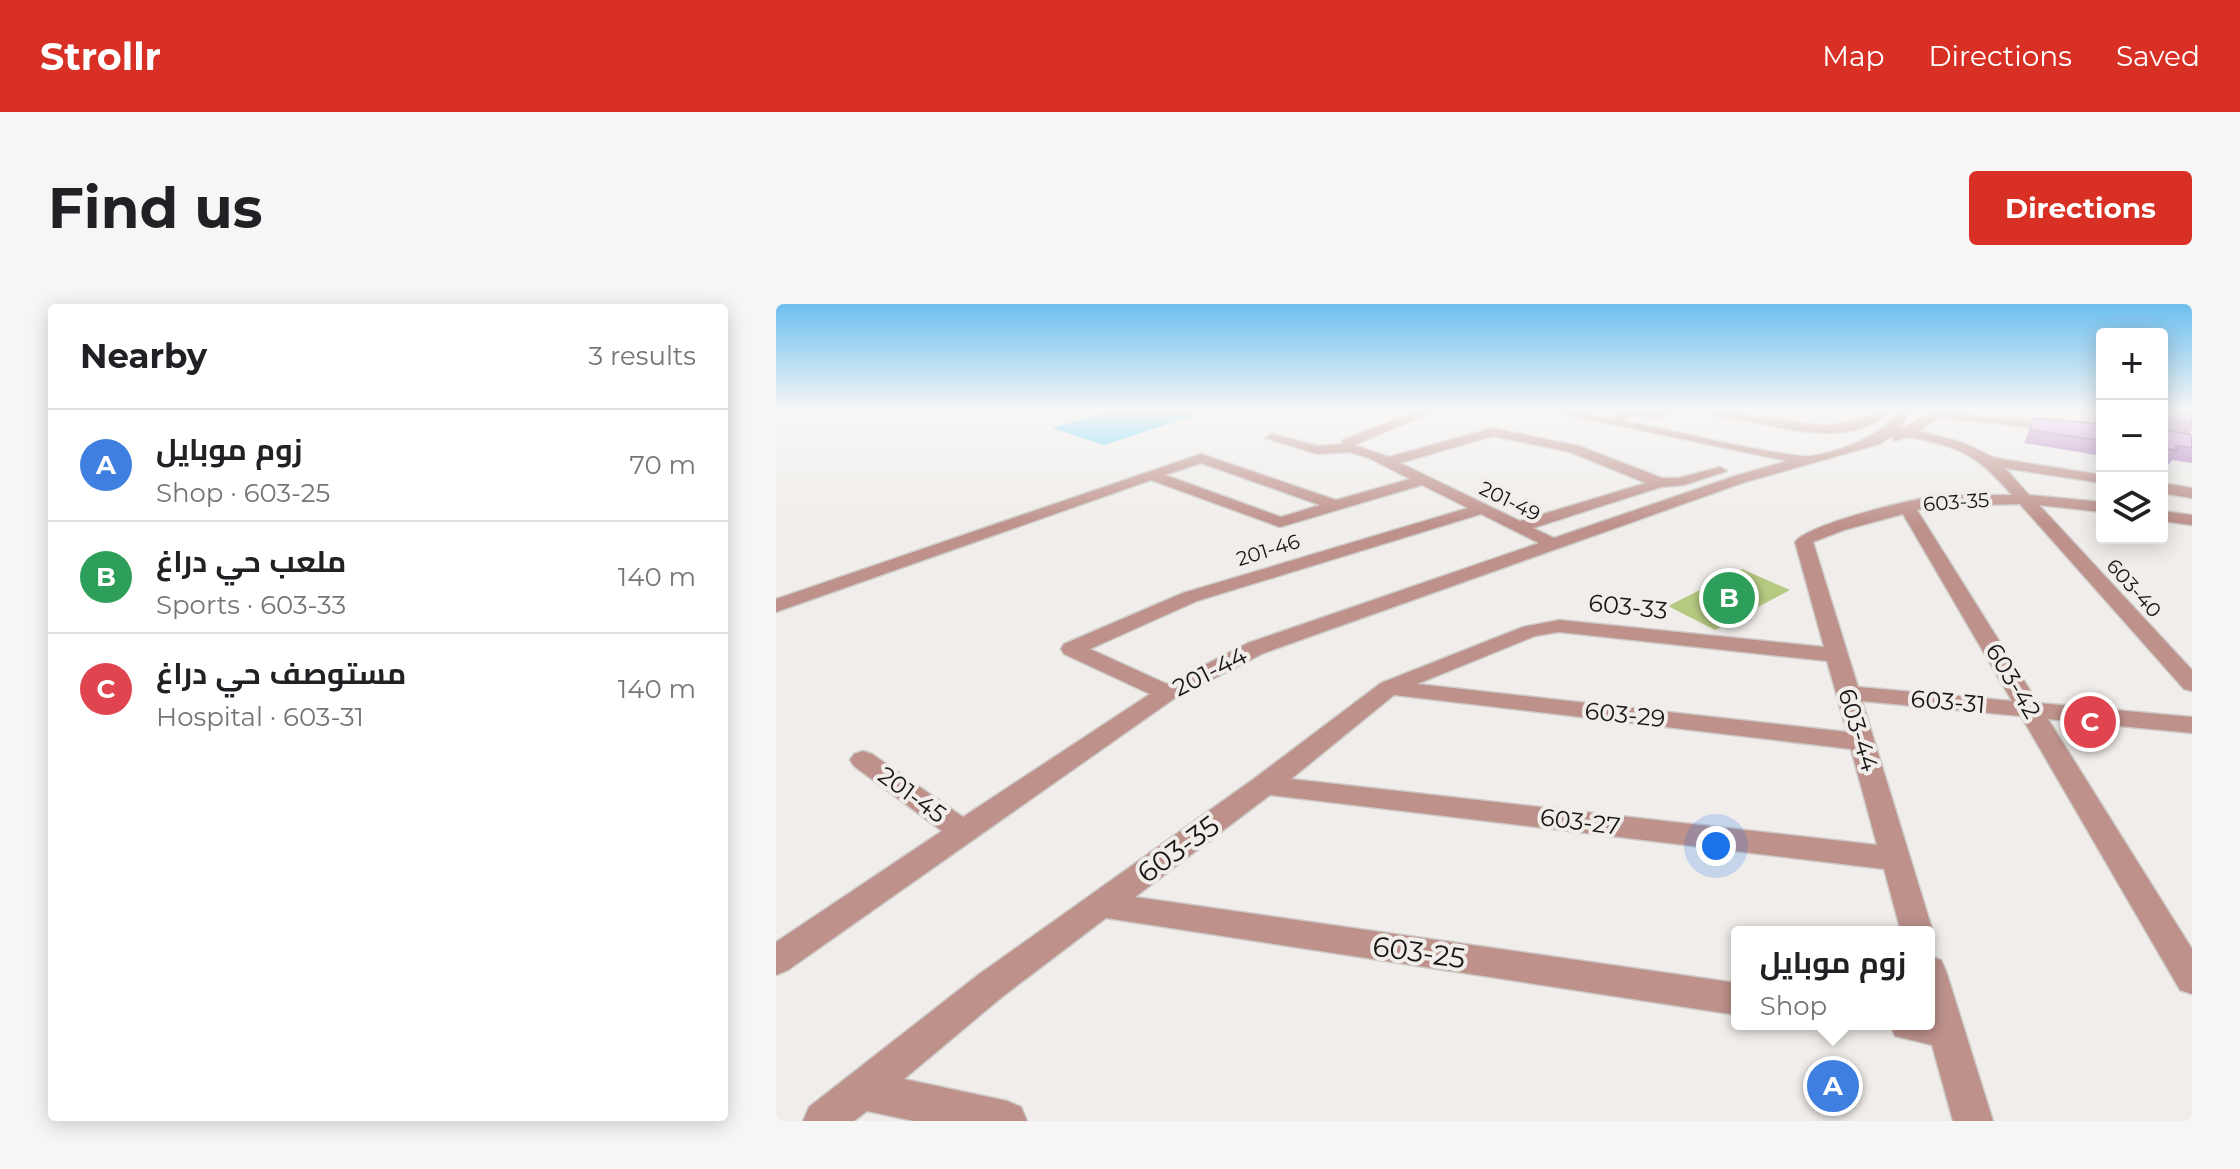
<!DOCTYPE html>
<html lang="en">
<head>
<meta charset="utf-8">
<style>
	:root { --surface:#fff; --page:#f6f6f6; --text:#202124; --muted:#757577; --line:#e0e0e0; --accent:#d93025 }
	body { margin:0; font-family:Montserrat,Cairo,sans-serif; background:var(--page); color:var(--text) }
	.controls { position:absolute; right:24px; top:24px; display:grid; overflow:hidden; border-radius:8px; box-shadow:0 4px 20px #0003 }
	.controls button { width:72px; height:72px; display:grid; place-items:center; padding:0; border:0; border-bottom:2px solid var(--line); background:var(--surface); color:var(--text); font:40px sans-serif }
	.you { position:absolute; left:940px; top:542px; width:28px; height:28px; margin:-20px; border:6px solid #fff; border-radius:50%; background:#1a73e8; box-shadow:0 0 0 12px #1a73e833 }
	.badge { display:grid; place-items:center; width:52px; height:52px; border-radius:50%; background:var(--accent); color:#fff; font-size:26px; font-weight:700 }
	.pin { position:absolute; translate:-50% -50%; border:4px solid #fff; box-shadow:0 2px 8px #0006 }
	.popup { position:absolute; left:955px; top:622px; width:204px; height:104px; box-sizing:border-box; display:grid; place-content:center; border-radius:8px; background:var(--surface); filter:drop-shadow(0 2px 6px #0005); font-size:26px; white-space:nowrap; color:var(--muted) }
	.popup b { font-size:30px; color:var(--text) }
	.popup::after { content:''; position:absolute; left:50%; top:100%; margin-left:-16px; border:16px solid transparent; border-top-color:var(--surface) }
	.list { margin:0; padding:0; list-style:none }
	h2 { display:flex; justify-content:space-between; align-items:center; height:104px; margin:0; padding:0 32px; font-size:34px }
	h2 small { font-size:26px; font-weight:400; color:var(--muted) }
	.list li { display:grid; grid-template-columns:52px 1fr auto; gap:24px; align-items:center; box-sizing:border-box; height:112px; padding:0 32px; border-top:2px solid var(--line) }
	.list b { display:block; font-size:30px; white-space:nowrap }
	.list p { margin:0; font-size:26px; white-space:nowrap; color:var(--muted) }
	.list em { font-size:26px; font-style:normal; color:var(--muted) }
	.icon { flex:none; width:44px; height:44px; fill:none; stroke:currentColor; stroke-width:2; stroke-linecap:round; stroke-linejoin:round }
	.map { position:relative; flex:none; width:1416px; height:817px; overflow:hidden; border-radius:8px }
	header { display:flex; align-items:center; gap:48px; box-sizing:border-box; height:112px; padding:0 40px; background:var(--accent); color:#fff }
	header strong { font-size:38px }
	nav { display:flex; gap:44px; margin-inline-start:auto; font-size:28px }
	.intro { display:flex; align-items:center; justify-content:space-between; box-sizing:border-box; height:192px; padding:0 48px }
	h1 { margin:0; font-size:56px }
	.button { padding:20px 36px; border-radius:8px; background:var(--accent); color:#fff; font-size:28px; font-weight:700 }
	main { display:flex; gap:48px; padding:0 48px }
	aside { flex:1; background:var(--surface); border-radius:8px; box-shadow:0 4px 20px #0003 }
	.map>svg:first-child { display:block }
</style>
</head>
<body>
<header>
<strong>Strollr</strong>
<nav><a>Map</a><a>Directions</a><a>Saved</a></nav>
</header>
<div class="intro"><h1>Find us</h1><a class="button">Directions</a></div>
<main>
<aside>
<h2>Nearby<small>3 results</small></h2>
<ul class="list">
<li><span class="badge" style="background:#3f7fe0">A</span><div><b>زوم موبايل</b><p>Shop · 603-25</p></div><em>70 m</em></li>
<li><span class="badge" style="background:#2e9e5b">B</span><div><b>ملعب حي دراغ</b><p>Sports · 603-33</p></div><em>140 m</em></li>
<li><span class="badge" style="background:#e0444e">C</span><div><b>مستوصف حي دراغ</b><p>Hospital · 603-31</p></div><em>140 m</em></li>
</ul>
</aside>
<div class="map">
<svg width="1416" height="817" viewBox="0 0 1416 817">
	<rect width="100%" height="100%" fill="#f0edea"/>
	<path fill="#b6c981" d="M966 265 1014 286 939 326 892 302Z"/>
	<path fill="#54d0fa" d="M333 107H433L328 141 276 124Z"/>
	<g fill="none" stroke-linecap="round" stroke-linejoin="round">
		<defs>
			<path id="minor" d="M642 107H659L578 141 613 153 717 124 803 142 886 174H903L944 163 951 167 908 181 885 183 757 224 778 234 959 172 1011 157 773 107H798L836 115 844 107H898L883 114 855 111 847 117C906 128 966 145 1025 152 1046 155 1114 131 1121 107H1133L1125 124H1128L1157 107 1326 124V132L1163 113 1142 127 1185 138 1219 154 1326 171V179L1229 164 1253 191 1326 198V208L1263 201 1416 366V387L1408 385 1244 200 1159 202 1141 206 1262 399 1416 413V429L1272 415 1416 645V690L1404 686 1245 412 1086 397 1157 628 1153 637V628H1125L1108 565 494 491 359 593 961 679V711L330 614 226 693 128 775 231 797 245 803 251 817H138L91 807 78 817H27L33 803 202 671 479 474 605 379 747 323 783 316 1048 343 1019 238C1032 220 1136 195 1161 192 1185 190 1211 191 1236 191 1201 151 1186 143 1133 133L1117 137V131L1104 140 969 178 488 349 399 394 12 666 0 671V638L166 527 78 462 74 456 78 450 87 447 96 450 187 513 374 390 288 350 285 345 288 340 407 289 692 204 646 181 504 223 375 176 0 308V295L425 150 560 196 634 175 593 154 573 148 542 150 489 134 496 130 542 142 566 140 567 136ZM717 132 794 148 870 179 744 217 624 159ZM425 159 544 201 505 213 389 171ZM705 210 763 239 472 339 391 380 314 345 421 297ZM1127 210 1236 397 1082 383 1037 238 1068 226ZM783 328 1051 357 1071 428 641 380 759 332ZM618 391 1075 445 1101 541 515 475Z
				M929 107C970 107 1008 120 1048 121 1076 122 1092 107 1115 107 1078 143 1016 126 971 117 958 114 939 114 929 107Z
				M1386 179 1416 184V194L1386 189Z
				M1386 207 1416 211V221L1386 217Z
				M1153 652 1165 656 1170 667 1217 817H1177L1156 741 1119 732 1114 720H1153Z"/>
		</defs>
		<use href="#minor" stroke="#cdcbc8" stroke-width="3"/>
		<use href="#minor" fill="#be918b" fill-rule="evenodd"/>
	</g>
	<path fill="#b584c5" d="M1321 107H1326V152L1248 139 1258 114 1318 120Z
		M1386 107H1416V125L1413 131H1416V159L1396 156 1393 160 1386 159Z"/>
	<path fill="#d399e5" stroke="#946ba0" stroke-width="2" d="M1386 107H1416V118L1393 115 1390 126 1416 131V144L1400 142 1401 147 1386 144Z
		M1258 114 1326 120V137L1254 126Z"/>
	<linearGradient id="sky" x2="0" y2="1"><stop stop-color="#6dbfef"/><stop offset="0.48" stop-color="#f8f7f6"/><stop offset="1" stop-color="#f8f7f6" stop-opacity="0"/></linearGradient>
	<rect width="1416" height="221" fill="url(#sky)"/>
	<g text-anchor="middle" stroke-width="8" stroke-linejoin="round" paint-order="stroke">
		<g font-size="20" fill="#171615" stroke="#f0edea">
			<text transform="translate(734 197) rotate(26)" y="7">201-49</text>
			<text transform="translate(1180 198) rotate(-4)" y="7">603-35</text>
			<text transform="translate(492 246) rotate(-17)" y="7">201-46</text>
			<text transform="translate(1358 284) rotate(48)" y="7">603-40</text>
		</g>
		<g font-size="24" fill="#171615" stroke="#f0edea">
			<text transform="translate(852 303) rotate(6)" y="8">603-33</text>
			<text transform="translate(434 368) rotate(-27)" y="8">201-44</text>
			<text transform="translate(1237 377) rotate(59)" y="8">603-42</text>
			<text transform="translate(1172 398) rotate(5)" y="8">603-31</text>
			<text transform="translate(849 411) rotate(6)" y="8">603-29</text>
			<text transform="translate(1082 426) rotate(73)" y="8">603-44</text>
			<text transform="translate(136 491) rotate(36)" y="8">201-45</text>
			<text transform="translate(804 518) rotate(7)" y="8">603-27</text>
		</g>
		<g font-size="28" fill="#171615" stroke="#f0edea">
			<text transform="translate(402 545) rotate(-36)" y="10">603-35</text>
			<text transform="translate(643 648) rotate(8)" y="10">603-25</text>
		</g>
	</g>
</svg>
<div class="controls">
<button>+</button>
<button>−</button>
<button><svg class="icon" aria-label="layers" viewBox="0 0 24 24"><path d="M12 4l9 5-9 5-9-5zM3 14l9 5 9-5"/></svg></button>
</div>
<div class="you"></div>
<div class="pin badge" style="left:1057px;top:782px;background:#3f7fe0">A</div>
<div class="popup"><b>زوم موبايل</b>Shop</div>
<div class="pin badge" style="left:953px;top:294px;background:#2e9e5b">B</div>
<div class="pin badge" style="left:1314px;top:418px;background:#e0444e">C</div>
</div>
</main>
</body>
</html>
